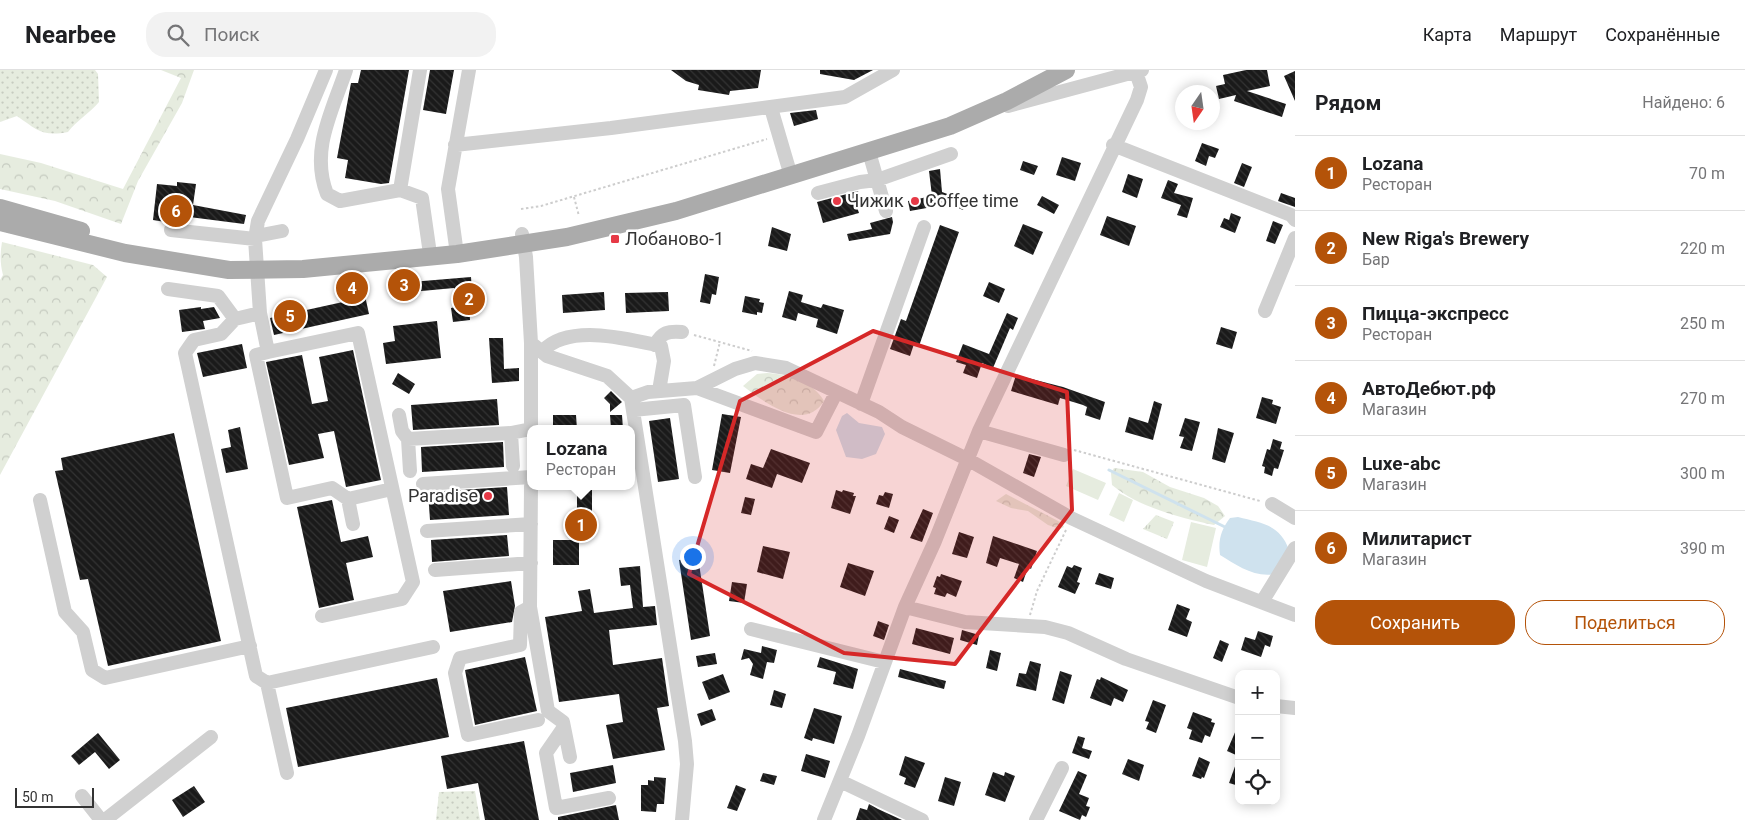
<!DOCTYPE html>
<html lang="ru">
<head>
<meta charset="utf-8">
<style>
	:root { --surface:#fff; --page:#f2f2f2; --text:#202124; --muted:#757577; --line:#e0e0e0; --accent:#b45309 }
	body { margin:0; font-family:Roboto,sans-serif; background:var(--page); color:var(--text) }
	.controls { position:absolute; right:15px; bottom:15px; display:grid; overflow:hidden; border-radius:10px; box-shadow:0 2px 12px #0003 }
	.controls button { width:45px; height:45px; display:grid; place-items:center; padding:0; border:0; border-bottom:1px solid var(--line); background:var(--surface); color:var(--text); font:25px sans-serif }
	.compass { position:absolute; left:1175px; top:15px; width:45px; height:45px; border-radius:50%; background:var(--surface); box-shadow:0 2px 12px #0003; rotate:193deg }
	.scale { position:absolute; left:15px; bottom:12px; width:79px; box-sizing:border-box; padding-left:5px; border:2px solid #333; border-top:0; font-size:14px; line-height:18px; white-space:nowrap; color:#333; -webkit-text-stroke:4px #fff; paint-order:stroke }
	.you { position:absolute; left:692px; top:486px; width:18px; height:18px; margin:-12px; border:4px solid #fff; border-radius:50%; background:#1a73e8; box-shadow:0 0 0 8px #1a73e833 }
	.badge { display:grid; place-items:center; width:32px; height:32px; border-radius:50%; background:var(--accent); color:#fff; font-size:16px; font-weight:700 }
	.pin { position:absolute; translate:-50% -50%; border:2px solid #fff; box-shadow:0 1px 5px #0006 }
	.popup { position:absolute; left:527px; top:355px; width:108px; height:65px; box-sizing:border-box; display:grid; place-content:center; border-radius:10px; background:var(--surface); filter:drop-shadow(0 1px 4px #0005); font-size:16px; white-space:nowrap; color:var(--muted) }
	.popup b { font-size:19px; color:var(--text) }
	.popup::after { content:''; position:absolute; left:50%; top:100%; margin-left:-10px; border:10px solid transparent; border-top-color:var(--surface) }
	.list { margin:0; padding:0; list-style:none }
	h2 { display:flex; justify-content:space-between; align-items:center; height:65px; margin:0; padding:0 20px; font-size:21px }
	h2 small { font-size:16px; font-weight:400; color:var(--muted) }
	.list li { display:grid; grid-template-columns:32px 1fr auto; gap:15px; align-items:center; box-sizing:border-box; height:75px; padding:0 20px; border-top:1px solid var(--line) }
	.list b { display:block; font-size:19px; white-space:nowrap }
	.list p { margin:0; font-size:16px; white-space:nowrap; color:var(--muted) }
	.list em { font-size:16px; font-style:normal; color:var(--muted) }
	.actions { display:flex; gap:10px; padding:15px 20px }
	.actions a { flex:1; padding:11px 0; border:1px solid var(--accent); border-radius:20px; text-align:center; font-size:18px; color:var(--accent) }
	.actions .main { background:var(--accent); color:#fff }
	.icon { flex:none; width:28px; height:28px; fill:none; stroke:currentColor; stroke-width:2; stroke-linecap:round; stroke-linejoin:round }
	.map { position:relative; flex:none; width:1295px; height:750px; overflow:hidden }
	header { display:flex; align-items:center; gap:30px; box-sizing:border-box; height:70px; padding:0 25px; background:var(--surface); border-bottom:1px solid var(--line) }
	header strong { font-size:24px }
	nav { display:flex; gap:28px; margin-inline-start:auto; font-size:18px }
	.search { width:350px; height:45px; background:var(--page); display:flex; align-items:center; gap:12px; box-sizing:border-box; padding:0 18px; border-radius:20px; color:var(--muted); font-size:19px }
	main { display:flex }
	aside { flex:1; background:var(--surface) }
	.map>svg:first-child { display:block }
</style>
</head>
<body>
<header>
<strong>Nearbee</strong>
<div class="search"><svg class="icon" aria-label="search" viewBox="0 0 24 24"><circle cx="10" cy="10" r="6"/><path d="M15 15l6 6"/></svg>Поиск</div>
<nav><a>Карта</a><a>Маршрут</a><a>Сохранённые</a></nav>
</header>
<main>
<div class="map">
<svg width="1295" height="750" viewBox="0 0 1295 750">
	<defs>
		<pattern id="grass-dots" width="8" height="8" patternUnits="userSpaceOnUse" patternTransform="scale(1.25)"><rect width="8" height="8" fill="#e6ecdf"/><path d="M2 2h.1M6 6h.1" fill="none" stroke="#c6cbc0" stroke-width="1.8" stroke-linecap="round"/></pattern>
		<pattern id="forest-crowns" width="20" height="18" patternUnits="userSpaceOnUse" patternTransform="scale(1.25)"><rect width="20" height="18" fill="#e6ecdf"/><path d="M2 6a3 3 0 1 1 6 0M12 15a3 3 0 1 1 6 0" fill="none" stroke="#c6cbc0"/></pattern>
		<pattern id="park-tufts" width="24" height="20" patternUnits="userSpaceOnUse" patternTransform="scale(1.25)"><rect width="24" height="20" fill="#e6ecdf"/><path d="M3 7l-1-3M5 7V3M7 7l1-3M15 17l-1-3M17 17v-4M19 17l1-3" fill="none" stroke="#c6cbc0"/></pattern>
		<pattern id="building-back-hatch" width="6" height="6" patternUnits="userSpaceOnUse" patternTransform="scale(1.25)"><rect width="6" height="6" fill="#1a1a1a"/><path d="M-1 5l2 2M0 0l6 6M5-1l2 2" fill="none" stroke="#333"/></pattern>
	</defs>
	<rect width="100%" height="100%" fill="#fff"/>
	<path fill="url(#grass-dots)" d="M0 0H95L98 4 99 32C89 44 77 50 68 62 43 67 37 60 17 46L0 52Z
		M475 721 480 750H436L439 722Z"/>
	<path fill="url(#forest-crowns)" d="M161 0H194L182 33 138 111 121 154 55 131 0 119V84L41 93 123 119 181 8Z
		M2 172 93 195 107 207 0 405V210L3 205C0 194 0 183 2 172Z
		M767 303C787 304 814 312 824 331 804 363 764 332 743 316L757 304Z
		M1114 398 1143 402 1170 417 1204 428 1218 436 1225 446 1214 455C1181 448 1138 437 1112 415L1111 403Z
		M1006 424 1062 453 1064 457 1060 459 1048 455 1028 441 1011 438 996 431Z"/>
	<path fill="url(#park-tufts)" d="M1156 445 1174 452 1167 469 1143 459Z"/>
	<path fill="#e6ecdf" d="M1073 399 1106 413 1098 430 1066 416Z
		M1119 423 1133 430 1124 452 1109 445Z
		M1191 452 1216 458 1207 497 1182 490Z"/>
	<path fill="#cfe2ee" d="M847 343 859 353 882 357 885 364 876 384 862 389 846 387 836 360 842 346Z
		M1238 447C1261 453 1280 454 1289 480L1275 504C1255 508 1236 495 1220 485 1218 470 1221 460 1230 448Z"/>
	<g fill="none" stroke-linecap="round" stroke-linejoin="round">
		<path stroke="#cfe2ee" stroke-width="3" d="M1109 400 1227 458"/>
	</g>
	<path fill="url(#building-back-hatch)" d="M361 0H409L389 113 381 114 345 108 348 90 337 88 351 13H358Z
		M430 0H454L446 44 423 40Z
		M671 0H761L758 18 730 21 729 25 698 20 699 15 686 11Z
		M820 0H873L854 10 820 4Z
		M1246 0H1267L1270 16 1247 21 1286 34 1282 47 1234 31 1236 25 1219 29 1216 16 1225 14 1223 5Z
		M1295 1V31L1284 6Z
		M816 40 818 49 794 56 790 43Z
		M1202 73 1219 79 1215 88 1209 86 1206 96 1195 91Z
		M1062 87 1081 93 1075 111 1056 105Z
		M1023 91 1038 96 1034 105 1020 100Z
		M1242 93 1252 97 1244 117 1234 113Z
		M940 99 942 122 966 131 963 140 949 134 910 141 908 131 932 126 929 101Z
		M1128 104 1143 109 1137 128 1122 122Z
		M1168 110 1178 114 1174 123 1193 128 1187 148 1177 145 1181 135 1161 128Z
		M177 112 196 114 193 135 246 145 244 154 166 144 165 152 153 150 157 114 177 116Z
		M858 121 861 130 855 131 859 143 823 153 817 132Z
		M1281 123 1295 128V137L1278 131Z
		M1042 126 1059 135 1054 144 1037 135Z
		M1231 143 1241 147 1235 163 1220 157 1224 148 1229 150Z
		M1107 146 1136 156 1129 176 1100 165Z
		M892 147 893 152 890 164 849 171 847 164 872 159 870 153Z
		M1273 151 1283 155 1275 174 1266 171Z
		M1023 154 1043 162 1033 185 1014 176Z
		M940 155 959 162 919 276 914 274 910 286 890 279 901 249 906 251Z
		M772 157 791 164 787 181 768 176Z
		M705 204 719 207 716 225 712 224 710 234 700 232Z
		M471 207 473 236 469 237 470 250 453 252 451 238 456 237 454 218 400 223 399 213Z
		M362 212 369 244 274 265 270 248 352 230 348 215Z
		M989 212 1005 219 999 233 983 226Z
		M789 221 803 225 801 232 821 238 823 234 844 240 837 264 816 257 818 249 798 243 796 251 782 247Z
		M604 222 605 240 563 243 562 225Z
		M668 222 669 241 626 243 625 223Z
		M745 226 760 229 759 232 764 233 762 243 757 242V245L742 242Z
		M201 237V239L214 237 220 248 203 251 205 259 182 262 179 240Z
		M1007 243 1018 248 1013 260 1010 258 993 298 982 293 977 308 963 303 966 295 956 292 963 274 989 284Z
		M437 251 441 288 386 294 383 273 395 271 393 256Z
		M1221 257 1237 262 1232 279 1216 274Z
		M489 268H503L504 299 519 298V311L492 313Z
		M242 274 247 298 203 307 197 283Z
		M353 280 381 410 346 417 334 361 318 364 324 388 289 395 266 292 302 285 312 334 328 331 319 287Z
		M398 303 415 314 409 324 392 314Z
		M1016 305 1063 317 1105 332 1100 350 1085 345 1087 337 1083 335 1060 328 1058 335 1011 321Z
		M611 321 622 332 610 342V334L604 328Z
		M1262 327 1273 330 1272 334 1281 337 1276 354 1256 348Z
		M497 329 499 355 413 360 411 335Z
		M1154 331 1162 334 1153 370 1125 362 1129 347 1148 353Z
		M722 344 741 347 730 403 712 400Z
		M553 345H576L577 359H553Z
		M610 345H622L623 359H611Z
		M670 348 679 409 658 412 649 351Z
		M1185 348 1200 352 1192 381 1180 378 1184 367 1179 366Z
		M240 357 248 399 226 403 221 379 231 377 228 360Z
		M1218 358 1234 363 1225 393 1212 389Z
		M174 363 221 571 108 596 88 509 80 510 55 401 63 400 61 388Z
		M1273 369 1282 372 1280 379 1284 380 1278 399 1274 398 1272 406 1264 403 1265 397 1262 396 1267 379 1270 380Z
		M503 372 504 397 422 402 421 377Z
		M771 379 810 393 802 413 777 404 772 418 746 409 751 394 763 398Z
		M1029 384 1041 387 1034 407 1023 403Z
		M507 417 509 445 430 450 428 422Z
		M577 420H592V465H577Z
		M836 420 842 422 843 420 854 423 853 426H856L850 444 831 438Z
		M885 422 893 424 889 438 876 434 879 425 883 426Z
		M745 427 755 429 751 445 741 443Z
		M332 430 341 472 368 466 373 487 346 493 354 530 319 538 297 437Z
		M923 439 933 443 922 472 910 468Z
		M889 446 899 450 894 463 884 459Z
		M959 462 974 467 967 488 952 484Z
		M507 465 509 486 432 492 431 470Z
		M993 466 1037 481 1031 499 1028 497 1023 512 1014 508 1019 494 1000 488 997 497 986 493Z
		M553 470H579V495H553Z
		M763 476 790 482 783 509 757 502Z
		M698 487 710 566 691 570 679 490Z
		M848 493 874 501 865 526 840 517Z
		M1074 495 1082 498 1077 512 1080 513 1075 524 1058 517 1067 496 1072 498Z
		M640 496 643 537 655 536 657 555 609 560 613 595 662 588 669 636 657 638 665 680 613 689 606 655 623 652 619 624 559 632 545 547 582 541 578 521 590 519 594 543 633 538 630 515 621 516 619 498Z
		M1099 503 1114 508 1111 519 1095 514Z
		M941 504 962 511 956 527 947 523 945 527 934 524 936 518 933 517 937 506 940 507Z
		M511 511 515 536 512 552 450 562 443 521Z
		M732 512 747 514 744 533 729 531Z
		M1177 534 1190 539 1186 549 1192 552 1187 567 1168 560Z
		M878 551 889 555 884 570 873 566Z
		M916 558 954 568 950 584 912 574Z
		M962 560 979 565 977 575 960 570Z
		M1258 561 1273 566 1270 577 1265 575 1261 587 1241 580 1245 567 1255 570Z
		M1220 570 1229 574 1222 592 1213 588Z
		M762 576 777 580 774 593 767 592 763 609 750 605 753 594 749 588 741 590 744 579 761 583Z
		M990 580 1001 583 997 601 986 598Z
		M715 583 717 594 698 597 696 586Z
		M525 587 537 641 475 655 465 600Z
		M820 587 858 599 853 619 833 614 836 602 817 597Z
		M1030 591 1041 594 1036 621 1016 616 1019 603 1026 604Z
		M900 599 946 611 944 619 898 607Z
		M1060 601 1072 605 1064 634 1052 630Z
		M723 604 730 622 709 630 702 612Z
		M1101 607 1128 620 1123 632 1114 628 1111 636 1090 628 1097 609 1100 610Z
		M437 608 449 667 298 697 286 638Z
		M774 620 786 624 782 638 770 635Z
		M1153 630 1166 635 1156 663 1146 659 1149 652 1145 651Z
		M814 638 842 646 834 674 813 668 812 671 804 668Z
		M712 639 716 650 701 656 697 644Z
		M1193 642 1212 649 1211 652 1215 653 1210 667 1205 665 1202 673 1189 669 1192 660 1187 658Z
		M1239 653V678L1236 685 1227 681Z
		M98 663 120 690 109 699 95 682 79 695 71 686Z
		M1078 666 1085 668 1082 678 1092 681 1089 689 1072 683Z
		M524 671 539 750H485L478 713 447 719 441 686Z
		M806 684 830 691 825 708 801 701Z
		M905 686 925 693 915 718 904 714 906 708 899 705Z
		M1199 687 1210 692 1204 708 1202 707 1201 709 1192 706Z
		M1238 688H1239V716L1229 713Z
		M1128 689 1144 695 1139 711 1122 704Z
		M613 695 616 713 573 722 570 703Z
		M1078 701 1087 705 1079 724 1089 728 1086 736 1090 737 1086 747 1082 745 1080 750 1059 741Z
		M993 702 1004 706 1005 702 1015 706 1005 732 985 725Z
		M763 703 777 706 774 715 760 711Z
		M654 707 666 708 664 734H657L656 742 641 741V715H648V710L654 711Z
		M945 707 961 712 954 736 938 731Z
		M736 715 746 719 737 741 727 738Z
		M194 716 205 732 183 747 172 730Z
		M869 734 878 739 902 750H856L860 738 867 740Z
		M616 735 619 750H558V747Z"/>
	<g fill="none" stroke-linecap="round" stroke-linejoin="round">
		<path stroke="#cdcdcd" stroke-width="2" stroke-dasharray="2.5 2.5" stroke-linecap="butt" d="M574 127 579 146
			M521 139 541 136 767 69
			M694 265 752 281
			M714 296 720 272
			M1074 380 1260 431
			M1030 545 1037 521 1066 460"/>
		<path stroke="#d0d0d0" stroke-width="14" d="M346 0C332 42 310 80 327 124L340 131 400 120
			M420 0 400 120 422 128 429 177
			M1008 36 1142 0
			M771 38 791 106
			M455 75 611 58 845 27 893 0
			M1113 75 1291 145 1295 150
			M869 82 886 141
			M818 123 860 112 877 110 951 84
			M171 160 255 169
			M522 164 526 187 531 273 547 286 607 306 631 328
			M256 166 282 161
			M457 184 448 119 469 0
			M168 219 218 226 235 249
			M1265 241 1295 168
			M260 243 235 249 221 264 194 270 185 283 256 606 267 613 433 577
			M531 273V359
			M655 275C662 262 668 261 682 262
			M543 281C568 253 629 269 661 276L664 291 659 321
			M268 282 256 285 287 428 332 418 348 429 392 419
			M697 318 816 362 836 323
			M861 334 924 157
			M633 340 684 335 695 407
			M399 345 402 361 408 369
			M979 361 1064 385
			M513 396 511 363 531 359
			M410 401 408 369 511 363
			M423 414 531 407
			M531 416 530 537 521 542 520 575 460 588 455 603 468 665 538 650
			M348 429 353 454
			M40 430 65 542 83 562 92 600 105 608 250 576
			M1272 434 1295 448
			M427 461 531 454
			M435 500 531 493
			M1262 532 1295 478
			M530 537 548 641 563 652 570 687
			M905 537 965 552 1045 557 1068 563 1126 589 1239 628
			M322 546 402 529 413 512 358 263 268 282 260 243 255 169 258 151 297 69 326 0
			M751 559 884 592
			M267 613 287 703
			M1276 636 1295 638
			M564 657 546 683 556 738 609 728
			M840 711 922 750
			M82 726 101 750
			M105 750 211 667
			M682 750 687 694 685 671 631 328 648 322 697 318 735 299 755 293 786 298 879 342 902 357 967 389 1071 448 1206 511 1295 545
			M824 750 858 666 905 537 935 471 979 361 1137 30 1141 17 1136 2
			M1036 750 1062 698"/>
		<path stroke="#ababab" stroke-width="18" d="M0 138 81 161
			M0 152 125 183 229 200 303 199 457 184 567 167 676 141 950 56 1007 31 1066 0"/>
	</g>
	<path fill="#d62828" fill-opacity="0.2" stroke="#d62828" stroke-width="4" stroke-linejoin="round" d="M873 261 1067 322 1072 440 955 594 844 583 689 504 740 331Z"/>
	<g fill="#e63946" stroke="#fff" stroke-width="2">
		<circle cx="837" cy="131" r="5"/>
		<circle cx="915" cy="131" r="5"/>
		<rect x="610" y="164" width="10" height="10" rx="2.5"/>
		<circle cx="488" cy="426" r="5"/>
	</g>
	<g text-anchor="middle" stroke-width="5" stroke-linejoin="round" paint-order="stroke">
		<g font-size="18" fill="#333" stroke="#fff" text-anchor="start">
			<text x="847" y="137">Чижик</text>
			<text x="925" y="137">Coffee time</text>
			<text x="625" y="175">Лобаново-1</text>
			<text x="478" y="432" text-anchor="end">Paradise</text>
		</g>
	</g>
</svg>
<div class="controls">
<button>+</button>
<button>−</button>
<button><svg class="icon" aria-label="locate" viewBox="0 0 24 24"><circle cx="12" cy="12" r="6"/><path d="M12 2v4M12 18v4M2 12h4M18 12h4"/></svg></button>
</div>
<svg class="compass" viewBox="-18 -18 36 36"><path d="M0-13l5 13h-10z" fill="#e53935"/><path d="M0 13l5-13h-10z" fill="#757577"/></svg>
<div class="scale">50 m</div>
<div class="you"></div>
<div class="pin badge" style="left:581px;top:455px">1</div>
<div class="popup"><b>Lozana</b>Ресторан</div>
<div class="pin badge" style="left:469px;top:229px">2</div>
<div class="pin badge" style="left:404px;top:215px">3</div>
<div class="pin badge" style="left:352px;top:218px">4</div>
<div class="pin badge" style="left:290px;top:246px">5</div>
<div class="pin badge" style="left:176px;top:141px">6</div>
</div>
<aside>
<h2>Рядом<small>Найдено: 6</small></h2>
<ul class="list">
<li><span class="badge">1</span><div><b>Lozana</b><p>Ресторан</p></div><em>70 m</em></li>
<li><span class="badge">2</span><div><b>New Riga's Brewery</b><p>Бар</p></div><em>220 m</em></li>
<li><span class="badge">3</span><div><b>Пицца-экспресс</b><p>Ресторан</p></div><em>250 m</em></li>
<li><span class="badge">4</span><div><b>АвтоДебют.рф</b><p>Магазин</p></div><em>270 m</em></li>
<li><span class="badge">5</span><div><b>Luxe-abc</b><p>Магазин</p></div><em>300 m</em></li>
<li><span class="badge">6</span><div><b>Милитарист</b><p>Магазин</p></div><em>390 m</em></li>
</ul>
<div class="actions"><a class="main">Сохранить</a><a>Поделиться</a></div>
</aside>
</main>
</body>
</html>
